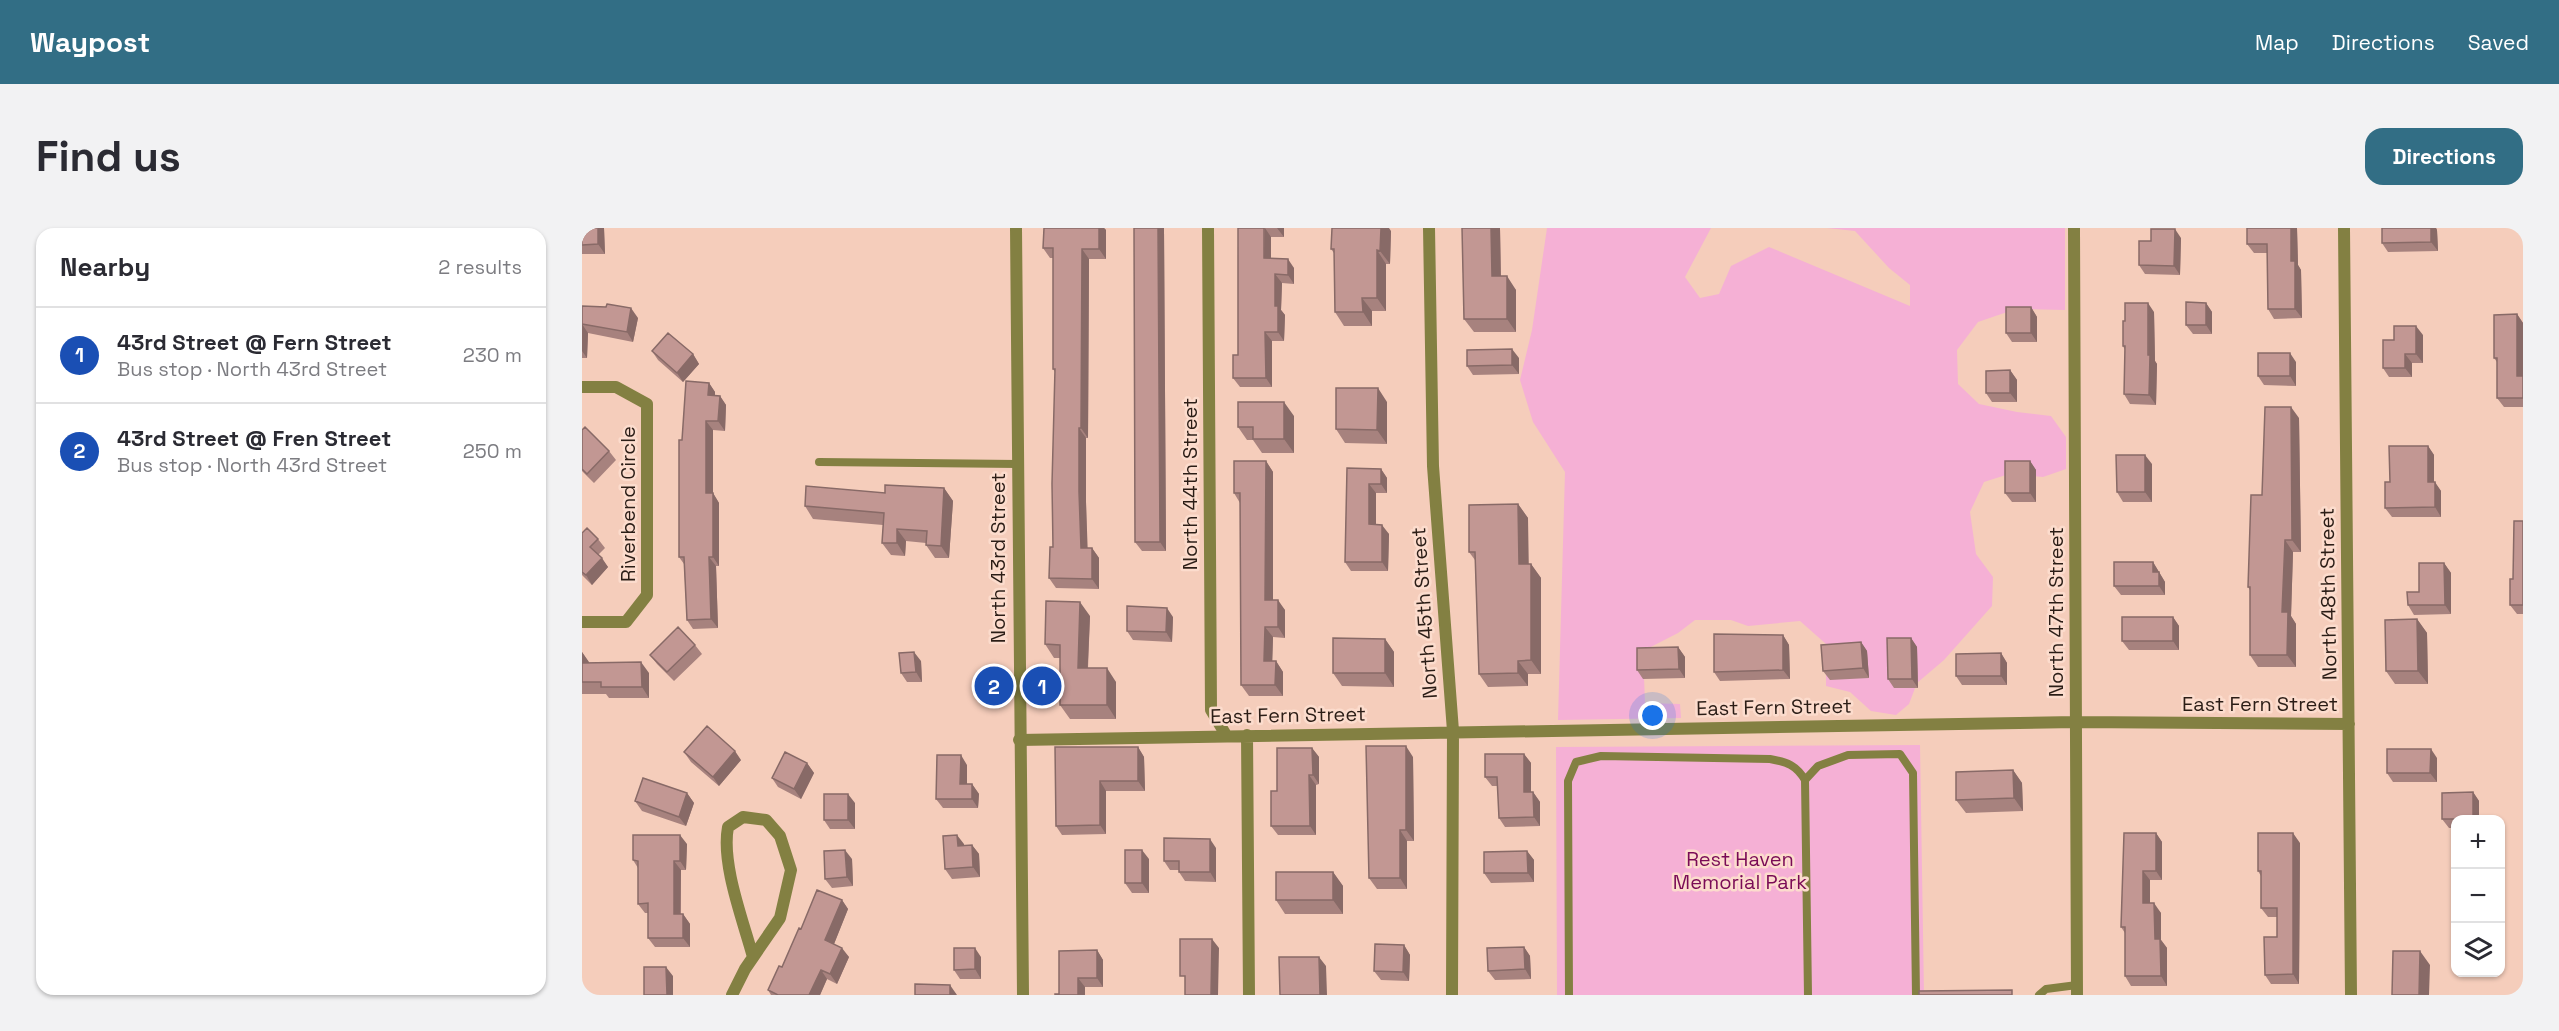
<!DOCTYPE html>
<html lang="en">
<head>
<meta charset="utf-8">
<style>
	:root { --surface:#fff; --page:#f2f2f3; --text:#2b2b33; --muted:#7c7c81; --line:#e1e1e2; --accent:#326e85 }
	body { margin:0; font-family:"Space Grotesk",sans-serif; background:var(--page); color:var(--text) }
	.controls { position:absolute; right:18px; bottom:18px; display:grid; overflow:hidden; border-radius:12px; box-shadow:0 2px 4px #0004 }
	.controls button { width:54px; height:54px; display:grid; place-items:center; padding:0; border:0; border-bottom:2px solid var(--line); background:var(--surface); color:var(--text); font:30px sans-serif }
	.you { position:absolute; left:1071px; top:488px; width:21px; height:21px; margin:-15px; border:4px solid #fff; border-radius:50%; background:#1a73e8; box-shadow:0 0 0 9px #1a73e833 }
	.badge { display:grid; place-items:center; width:39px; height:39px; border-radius:50%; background:var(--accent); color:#fff; font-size:20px; font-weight:700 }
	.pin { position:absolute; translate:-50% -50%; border:3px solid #fff; box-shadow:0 2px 6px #0006 }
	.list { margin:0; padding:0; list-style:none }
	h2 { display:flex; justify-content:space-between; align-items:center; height:78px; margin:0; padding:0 24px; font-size:26px }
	h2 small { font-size:20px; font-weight:400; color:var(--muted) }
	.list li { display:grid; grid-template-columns:39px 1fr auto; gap:18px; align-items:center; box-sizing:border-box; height:96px; padding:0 24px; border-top:2px solid var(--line) }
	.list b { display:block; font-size:22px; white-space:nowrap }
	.list p { margin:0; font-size:20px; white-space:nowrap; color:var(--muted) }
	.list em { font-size:20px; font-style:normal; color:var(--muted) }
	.icon { flex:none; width:33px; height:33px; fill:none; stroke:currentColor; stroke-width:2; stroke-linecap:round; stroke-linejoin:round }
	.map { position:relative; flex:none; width:1941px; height:767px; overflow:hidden; border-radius:18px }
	header { display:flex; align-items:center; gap:36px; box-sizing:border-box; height:84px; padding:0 30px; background:var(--accent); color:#fff }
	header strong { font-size:28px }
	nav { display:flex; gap:33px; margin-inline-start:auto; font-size:21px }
	.intro { display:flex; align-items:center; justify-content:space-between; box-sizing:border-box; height:144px; padding:0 36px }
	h1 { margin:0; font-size:42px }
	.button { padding:15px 27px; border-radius:18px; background:var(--accent); color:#fff; font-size:21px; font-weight:700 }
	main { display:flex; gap:36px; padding:0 36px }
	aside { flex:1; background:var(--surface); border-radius:18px; box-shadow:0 2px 4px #0004 }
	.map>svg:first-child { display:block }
</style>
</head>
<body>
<header>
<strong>Waypost</strong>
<nav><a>Map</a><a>Directions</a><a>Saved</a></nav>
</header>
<div class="intro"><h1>Find us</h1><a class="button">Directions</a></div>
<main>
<aside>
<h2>Nearby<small>2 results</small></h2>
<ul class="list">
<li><span class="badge" style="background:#1a4fb4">1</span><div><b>43rd Street @ Fern Street</b><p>Bus stop · North 43rd Street</p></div><em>230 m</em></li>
<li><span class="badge" style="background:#1a4fb4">2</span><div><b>43rd Street @ Fren Street</b><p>Bus stop · North 43rd Street</p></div><em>250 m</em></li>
</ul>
</aside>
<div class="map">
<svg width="1941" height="767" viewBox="0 0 1941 767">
	<rect width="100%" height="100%" fill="#f5cdbb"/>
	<path fill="#f5b0d5" d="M965 0H1129L1103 49 1118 70 1137 66 1149 38 1187 19 1328 78V57L1307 40 1273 3 1245 0H1483V82L1434 81 1396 94 1375 122 1376 156 1397 176 1435 184 1469 188 1484 209V241L1461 249 1427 246 1402 254 1388 284 1394 326 1411 349 1410 378 1362 432 1335 455 1327 476 1314 487 1289 483 1268 464 1244 458V416L1218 393 1166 398 1149 392H1113L1096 405 1061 423 1063 475 1098 476 1099 490 976 492 983 244 951 194 938 152 950 102Z
		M1338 517 1342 767H975L974 519Z"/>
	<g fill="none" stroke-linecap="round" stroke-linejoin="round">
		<path stroke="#838042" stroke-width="8" d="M237 234 436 236
			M1223 552 1236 538 1266 527 1318 526 1331 545 1334 767
			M987 767 986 553 994 534 1019 528 1188 531C1205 534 1214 537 1223 552L1226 767
			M1457 767 1464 761 1495 757"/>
		<path stroke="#838042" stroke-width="12" d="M626 0 629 482 644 507
			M847 0 851 238 871 503 870 767
			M1492 0 1495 767
			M1762 0 1769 767
			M0 159H34L65 176V367L44 394H0
			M665 507 667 767
			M437 512 1494 494 1767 496
			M150 767 163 741 198 690 209 642 198 608 184 592 161 589 146 599C139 636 161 692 171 729"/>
		<path stroke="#838042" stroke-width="12" d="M434 0 441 767"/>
	</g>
	<path fill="#a7827e" d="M0 0H22L23 26H0Z
		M462 0H522L524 2V31H507L506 210H504V274L505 320H510L517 330V361L474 360 467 350 471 319 473 144 471 141V30H468L461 20Z
		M552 0H582L584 323H560L553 314Z
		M656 0H702V9H689V30L712 40V56L700 55 699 82 703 87 702 113H690V159H658L651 150 656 127Z
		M880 0H918L919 48 934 62V104H892L882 91Z
		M1665 0H1715L1716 37 1719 42 1720 90 1692 91 1686 81 1685 25H1672L1665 16Z
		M1800 0H1854L1855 2 1856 23 1806 24 1800 15Z
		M809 3 808 36H804V83H790V98H762L753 84 752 25 749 21Z
		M1599 10 1598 47 1563 46 1557 37 1569 13Z
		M1624 75 1630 84V106H1611L1604 97Z
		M0 78 56 90 51 114 6 105 5 130H0Z
		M1449 79 1455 89V114H1430L1424 105Z
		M1572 84 1573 133 1575 136 1574 177 1548 176 1542 166 1543 122 1541 118 1543 93Z
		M1935 86 1941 95V179H1922L1915 170V134L1912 130Z
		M1841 107V135H1830V149H1807L1801 140 1812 112Z
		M70 123 111 126 117 136 101 154 76 132Z
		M937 130V146L891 147 885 138Z
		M1714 134V158L1682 157 1676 148Z
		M1428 142 1435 152V174H1410L1404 165Z
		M127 155 133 164V168H138L144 177 143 203 131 202V265L137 275V338H134L136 400 111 401 105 392 102 336 97 329 100 212Z
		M805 174V216L763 215 754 201Z
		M712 188V225H680L671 212H665L656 199Z
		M1717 190 1719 324H1711L1709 388 1714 396V439H1676L1668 427V362L1666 359Z
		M0 202 27 223 34 232 12 255 0 243Z
		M1846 218 1852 227V254L1859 263V289H1810L1803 280 1808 254Z
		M684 233 691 244V372L703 382V410L691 409 690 433H694L701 444V468H667L659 457 658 275 652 265Z
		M1448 233 1454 242V274H1430L1423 265Z
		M1570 236V274H1541L1535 264Z
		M765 240 799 241 805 250V265H794V296L807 306 806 343H769L763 334Z
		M362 260 371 273 367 330H353L344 317V315L324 313 323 328 309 327 300 315 301 297 231 291 223 278 303 265Z
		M936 276 946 290V336H949L959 350V446H946V458L906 459 897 446 893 332 887 324Z
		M1941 293V386H1935L1928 377 1931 351Z
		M0 305 16 311 23 320 16 327 26 339 10 357 0 347Z
		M1571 334 1583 354V367H1539L1532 358Z
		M1862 335 1869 345V386L1832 387 1826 377Z
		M508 388 506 440 534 454V491H488L478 477V430H472L463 416Z
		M591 389 590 414 551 412 545 403Z
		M1591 389 1597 398V422H1547L1540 413Z
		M1835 391 1845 405 1846 456H1813L1804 443Z
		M1201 407 1207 417 1208 451 1138 453 1132 444Z
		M1329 410 1335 419 1336 460H1312L1306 451Z
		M803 411 812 424V459L760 458 751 445Z
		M1279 414 1285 423 1287 450 1248 452 1241 443Z
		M113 417 120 426 92 453 75 436 68 427Z
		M1096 419 1103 429V450L1061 451 1055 442Z
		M0 424 7 435 67 445V470H27L24 466H0Z
		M1419 425 1425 435V457H1380L1374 448Z
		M339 433 340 454H325L319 445Z
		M473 519H556L562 529 563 563H524V606L480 607 474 598Z
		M730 520 737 529V556L734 557V607H696L689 598 695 563Z
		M102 524 159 532 137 558 109 534Z
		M942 526 949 535V564H951L958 574V598L923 599 917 590 916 558H910L903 549Z
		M831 529 832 613H825V661H795L787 650Z
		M1855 530V554H1811L1805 545Z
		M225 535 232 545 219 571 196 559 190 550Z
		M385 537V556H390L397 566 396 580H361L354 571Z
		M1431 542 1440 555 1441 583 1384 585 1374 572Z
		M1891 564 1897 573V591H1874V600H1867L1860 591Z
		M105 565 112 575 104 598 60 583 53 573Z
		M273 575V601H248L242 592Z
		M1574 605 1580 614V652H1568V675L1579 685V712L1585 720V758H1549L1543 748V705L1539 699Z
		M1718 615 1717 756H1689L1683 747 1695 709V689H1686L1679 680V648L1676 643Z
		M105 616 104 642H99V686H101L108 696V719H73L66 710V685H63L56 676V640L51 632Z
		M382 616V618L390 617 397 626 398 649 370 651 363 641Z
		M634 620V654L603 653 597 644V642H588L582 633Z
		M945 623 952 632V654L909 655 902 645Z
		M270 631 271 658 250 660 243 651Z
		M567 631V665H550L543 655Z
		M751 644 761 658V686H703L694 672Z
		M260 672 266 681 252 716 267 729 255 756 245 751 238 767H189L186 762 200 739 219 701Z
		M822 717 828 727 827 753 799 752 792 743Z
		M942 719 948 728 949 751 913 752 906 743Z
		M515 722 521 732V759H503V767L477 766Z
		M399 729V751H378L372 742Z"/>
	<path fill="#886a67" d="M16 0H22L23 26 16 16Z
		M517 0H522L524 2V31L517 21Z
		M576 0H582L584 323 578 314Z
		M683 0 689 9V40L682 30Z
		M695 0H702V9Z
		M799 0H807L809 3 808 36 798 23Z
		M909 0H918L919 61 910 48Z
		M1709 0H1715L1716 37 1719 42 1720 90 1713 81 1709 33Z
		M1849 0H1854L1855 2 1856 23 1849 14Z
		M1593 1 1599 10 1598 47 1592 38Z
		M500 21 507 31 506 210 499 200Z
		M795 22 804 36V83L795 70Z
		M706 31 712 40V56L706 47Z
		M693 46 700 55 699 82 703 87 702 113 696 104 693 78Z
		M925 48 934 62V104L925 91Z
		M780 70 790 83V98L781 84Z
		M1566 75 1572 84 1573 133 1575 136 1574 177 1567 167Z
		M1624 75 1630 84V106L1624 97Z
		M1449 79 1455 89V114L1449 105Z
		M49 80 56 90 51 114 45 104Z
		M1935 86 1941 95V156L1935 148Z
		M0 96 6 105 5 130 0 123Z
		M1834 98 1841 107V135L1834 126Z
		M683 104 690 113V159L684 150Z
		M930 121 937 130V146L930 137Z
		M1708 125 1714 134V158L1708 148Z
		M111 126 117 136 101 154 95 145Z
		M1823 126 1830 135V149L1823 140Z
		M1428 142 1435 152V174L1428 165Z
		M127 155 133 164V176L126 167Z
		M796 160 805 174V216L795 202Z
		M138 168 144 177 143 203 136 193Z
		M702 174 712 188V225L702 211Z
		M1709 179 1717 190 1719 324 1710 312Z
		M124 193 131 202V275L124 265Z
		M497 200 504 210V274L506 330 499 320 497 264Z
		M1846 218 1852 227V263L1846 254Z
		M1563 227 1570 236V274L1563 264Z
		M684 233 691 244V382L683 372Z
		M1448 233 1454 242V274L1448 265Z
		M799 241 805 250V265L799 256Z
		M1853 254 1859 263V289L1853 279Z
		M787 256 794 265V306L787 296Z
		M362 260 371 273 367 330 359 318Z
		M131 265 137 275V338L131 329Z
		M936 276 946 290 947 350 937 336Z
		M800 297 807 306 806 343 800 334Z
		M315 301 324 313 323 328 315 315Z
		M1703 312 1711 324 1709 388 1714 396V439L1705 427 1700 384Z
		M510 320 517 330V361L510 351Z
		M127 329 134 338 136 400 129 391Z
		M20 330 26 339 10 357 4 347Z
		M1571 334 1583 354V367L1577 358 1571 344Z
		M1862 335 1869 345V386L1863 377Z
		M949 336 959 350V446L949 432Z
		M696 372 703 382V410L696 399Z
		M498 374 508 388 505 454 496 440Z
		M585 380 591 389 590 414 584 404Z
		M1591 389 1597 398V422L1591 413Z
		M1835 391 1845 405 1846 456 1836 443Z
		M683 399 691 409 690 444 682 433Z
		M1201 407 1207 417 1208 451 1201 442Z
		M1329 410 1335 419 1336 460 1330 451Z
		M803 411 812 424V459L803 445Z
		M1279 414 1285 423 1287 450 1281 440Z
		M1096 419 1103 429V450L1097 441Z
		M0 424 7 434V446L0 436Z
		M332 424 339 433 340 454 334 444Z
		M1419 425 1425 435V457L1419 448Z
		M694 433 701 444V468L693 457Z
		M936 433 946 446V458L936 445Z
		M59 434 67 445V470L60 459Z
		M525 440 534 454V491L525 477Z
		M824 518 831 529 832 613 824 602Z
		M556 519 562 529 563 563 556 553Z
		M730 520 737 529V556L731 547Z
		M1849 521 1855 530V554L1848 545Z
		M153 523 159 532 137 558 131 549Z
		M942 526 949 535V574L942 564Z
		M379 527 385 537V566L378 556Z
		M225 535 232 545 219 571 212 561Z
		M1431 542 1440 555 1441 583 1432 570Z
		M727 547 734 557V607L728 598Z
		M518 553 524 563V606L518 597Z
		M390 556 397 566 396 580 390 571Z
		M951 564 958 574V598L952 589Z
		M1891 564 1897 573V591H1891Z
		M105 565 112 575 104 598 97 589Z
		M266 566 273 575V601L266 592Z
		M818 602 825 613V661L818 650Z
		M1574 605 1580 614V652L1574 643Z
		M1711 605 1718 615 1717 756 1711 746Z
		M98 607 105 616 104 642 98 633Z
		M375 607 382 616 383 627 376 618Z
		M628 611 634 620V654L628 644Z
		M390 617 397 626 398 649 391 639Z
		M263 622 270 631 271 658 265 649Z
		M560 622 567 631V665L560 655Z
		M945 623 952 632V654L946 645Z
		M92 633 99 642 98 695 92 686Z
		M1561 643 1568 652V685L1561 675Z
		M751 644 761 658V686L751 672Z
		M260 672 266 681 250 721 243 712Z
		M1572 675 1579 685V712L1585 720V758L1579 748 1573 711Z
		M101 686 108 696V719L101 710Z
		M630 711 637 720 636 767H629Z
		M822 717 828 727 827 753 821 744Z
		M942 719 948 728 949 751 943 741Z
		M260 720 267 729 255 756 248 746Z
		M393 720 399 729V751L393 741Z
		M515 722 521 732V759L515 750Z
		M1838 723 1848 737 1847 767H1837Z
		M737 729 744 738 745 767H738Z
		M84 739 91 748V767H85Z
		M239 742 245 751 238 767H227Z
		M496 750 503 759V767H496Z
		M368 757 375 767H368Z"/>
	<path fill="#c29793" stroke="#886a67" stroke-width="1.5" d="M0 0H16V16L0 17Z
		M462 0H517V21H500L499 200H497V264L499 320H510V351L467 350 468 319H471L470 256 473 141H471V20H461Z
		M552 0H576L578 314H553Z
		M656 0H682V30L706 31V47L693 46V78H696V104H683L684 150H651V127H656Z
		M750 0H799L798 23 795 22V70H780L781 84H753L752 21H749Z
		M880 0H909L910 48H925V91H882Z
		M1665 0H1709V33H1713V81H1686L1685 16H1665Z
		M1800 0H1849V14L1800 15Z
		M1569 1H1593L1592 38 1557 37V13H1569Z
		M1604 74 1624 75V97H1604Z
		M1543 75H1566V127H1568L1567 167 1542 166 1543 118H1541V93H1543Z
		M25 76 49 80 45 104 0 96V78L24 79Z
		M1424 79H1449V105H1424Z
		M1935 86V148H1941V170H1915V130H1912V87Z
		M1812 98H1834V126H1823V140H1801V112H1812Z
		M86 105 111 126 95 145 70 123Z
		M930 121V137L885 138V122Z
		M1676 125H1708V148H1676Z
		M1428 142V165H1404V143Z
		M104 153 127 155 126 167 138 168 136 193H124V265H131V329H127L129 391 105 392 102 329H97V212H100Z
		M754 160H796L795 202 754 201Z
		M656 174H702V211H671V199H656Z
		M1683 179H1709L1710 312H1703L1700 384H1706L1705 427H1668V359H1666L1669 267H1680Z
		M3 199 27 223 5 246 0 241V202Z
		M1807 218H1846V254H1853V279L1803 280V254H1808Z
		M1534 227H1563V264H1535Z
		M652 233H684L683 372H696V399H683L682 433H694L693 457H659L658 265H652Z
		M1423 233H1448V265H1423Z
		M765 240 799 241V256H787V296L800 297V334H763Z
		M303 257 362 260 359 318 344 317 345 303 315 301V315H300L302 285 223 278 224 258 303 265Z
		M936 276 937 336H949V432L936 433V445L897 446 893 324H887V277Z
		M1932 293H1941V377H1928V351H1931Z
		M5 300 16 311 8 319 20 330 4 347 0 344V305Z
		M1532 334H1571V344H1577V358H1532Z
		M1837 335H1862L1863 377H1826L1825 364H1837Z
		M464 373 498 374 496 440H525V477H478V417L463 416Z
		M545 378 585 380 584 404 545 403Z
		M1540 389H1591V413H1540Z
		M1835 391 1836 443H1804L1803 392Z
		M96 399 113 417 85 444 68 427Z
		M1132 406 1201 407V442L1132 444Z
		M751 410 803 411V445H751Z
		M1305 410H1329L1330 451H1306Z
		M1279 414 1281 440 1241 443 1239 417Z
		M1096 419 1097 441 1055 442V420Z
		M332 424 334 444 319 445 317 425Z
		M1419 425V448H1374V426Z
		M59 434 60 459H19V454H0V435Z
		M125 498 153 523 131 549 102 524Z
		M784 518H824V602H818V650H787Z
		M473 519H556V553H518V597L474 598Z
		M695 520H730L731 547H727L728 598H689V563H695Z
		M1805 521H1849L1848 545H1805Z
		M203 524 225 535 212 561 190 550Z
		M903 526H942V564H951L952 589 917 590 915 549H903Z
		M355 527H379L378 556H390V571H354Z
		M1431 542 1432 570 1374 572V544Z
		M61 550 105 565 97 589 53 573Z
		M1891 564V591H1860V565Z
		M242 566H266V592H242Z
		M1542 605H1574V643H1561V675H1572L1573 711H1578L1579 748H1543V699H1539Z
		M1676 605H1711V746L1683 747 1682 709H1695V680H1679V643H1676Z
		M51 607H98V633H92V686H101V710H66V675L56 676V633L51 632Z
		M375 607 376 618 390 617 391 639 363 641 361 608Z
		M582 610 628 611V644H597V633H582Z
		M263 622 265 649 243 651 242 623Z
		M543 622H560V655H543Z
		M945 623 946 645H902V624Z
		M694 644H751V672H694Z
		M235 662 260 672 243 712 260 720 248 746 239 742 227 767H196L186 762 197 738 200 739 217 700 219 701Z
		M598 711H630L629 767H603V748H598Z
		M793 716 822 717 821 744 792 743Z
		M942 719 943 741 906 743 905 720Z
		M372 720H393V741L372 742Z
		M515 722V750H496V767H473V766H477V723Z
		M1811 723H1838L1837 767H1810Z
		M697 729H737L738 767H698Z
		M62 739H84L85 767H62Z
		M333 756 368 757V767H333Z
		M1430 762V767H1337V763Z"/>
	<g text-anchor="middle" stroke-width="5" stroke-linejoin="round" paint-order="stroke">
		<g font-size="20" fill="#2b1d16" stroke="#fcdccd">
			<text transform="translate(608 256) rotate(-90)" y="7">North 44th Street</text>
			<text transform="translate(46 276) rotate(-90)" y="7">Riverbend Circle</text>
			<text transform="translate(416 330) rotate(-90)" y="7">North 43rd Street</text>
			<text transform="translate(1746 366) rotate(-91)" y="7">North 48th Street</text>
			<text transform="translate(1474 384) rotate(-90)" y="7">North 47th Street</text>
			<text transform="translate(842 385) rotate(-94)" y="7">North 45th Street</text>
			<text x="1678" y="483">East Fern Street</text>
			<text transform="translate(1192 479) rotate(-1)" y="7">East Fern Street</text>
			<text transform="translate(706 487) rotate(-1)" y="7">East Fern Street</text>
		</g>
		<g font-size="20" fill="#7a0b56" stroke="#fcdccd">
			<text x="1158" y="638">Rest Haven<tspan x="1158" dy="23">Memorial Park</tspan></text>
		</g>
	</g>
</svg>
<div class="controls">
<button>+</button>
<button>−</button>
<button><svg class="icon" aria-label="layers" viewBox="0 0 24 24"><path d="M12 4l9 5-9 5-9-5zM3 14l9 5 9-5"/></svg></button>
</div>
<div class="you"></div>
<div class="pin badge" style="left:460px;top:458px;background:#1a4fb4">1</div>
<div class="pin badge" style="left:412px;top:458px;background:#1a4fb4">2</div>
</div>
</main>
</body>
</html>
